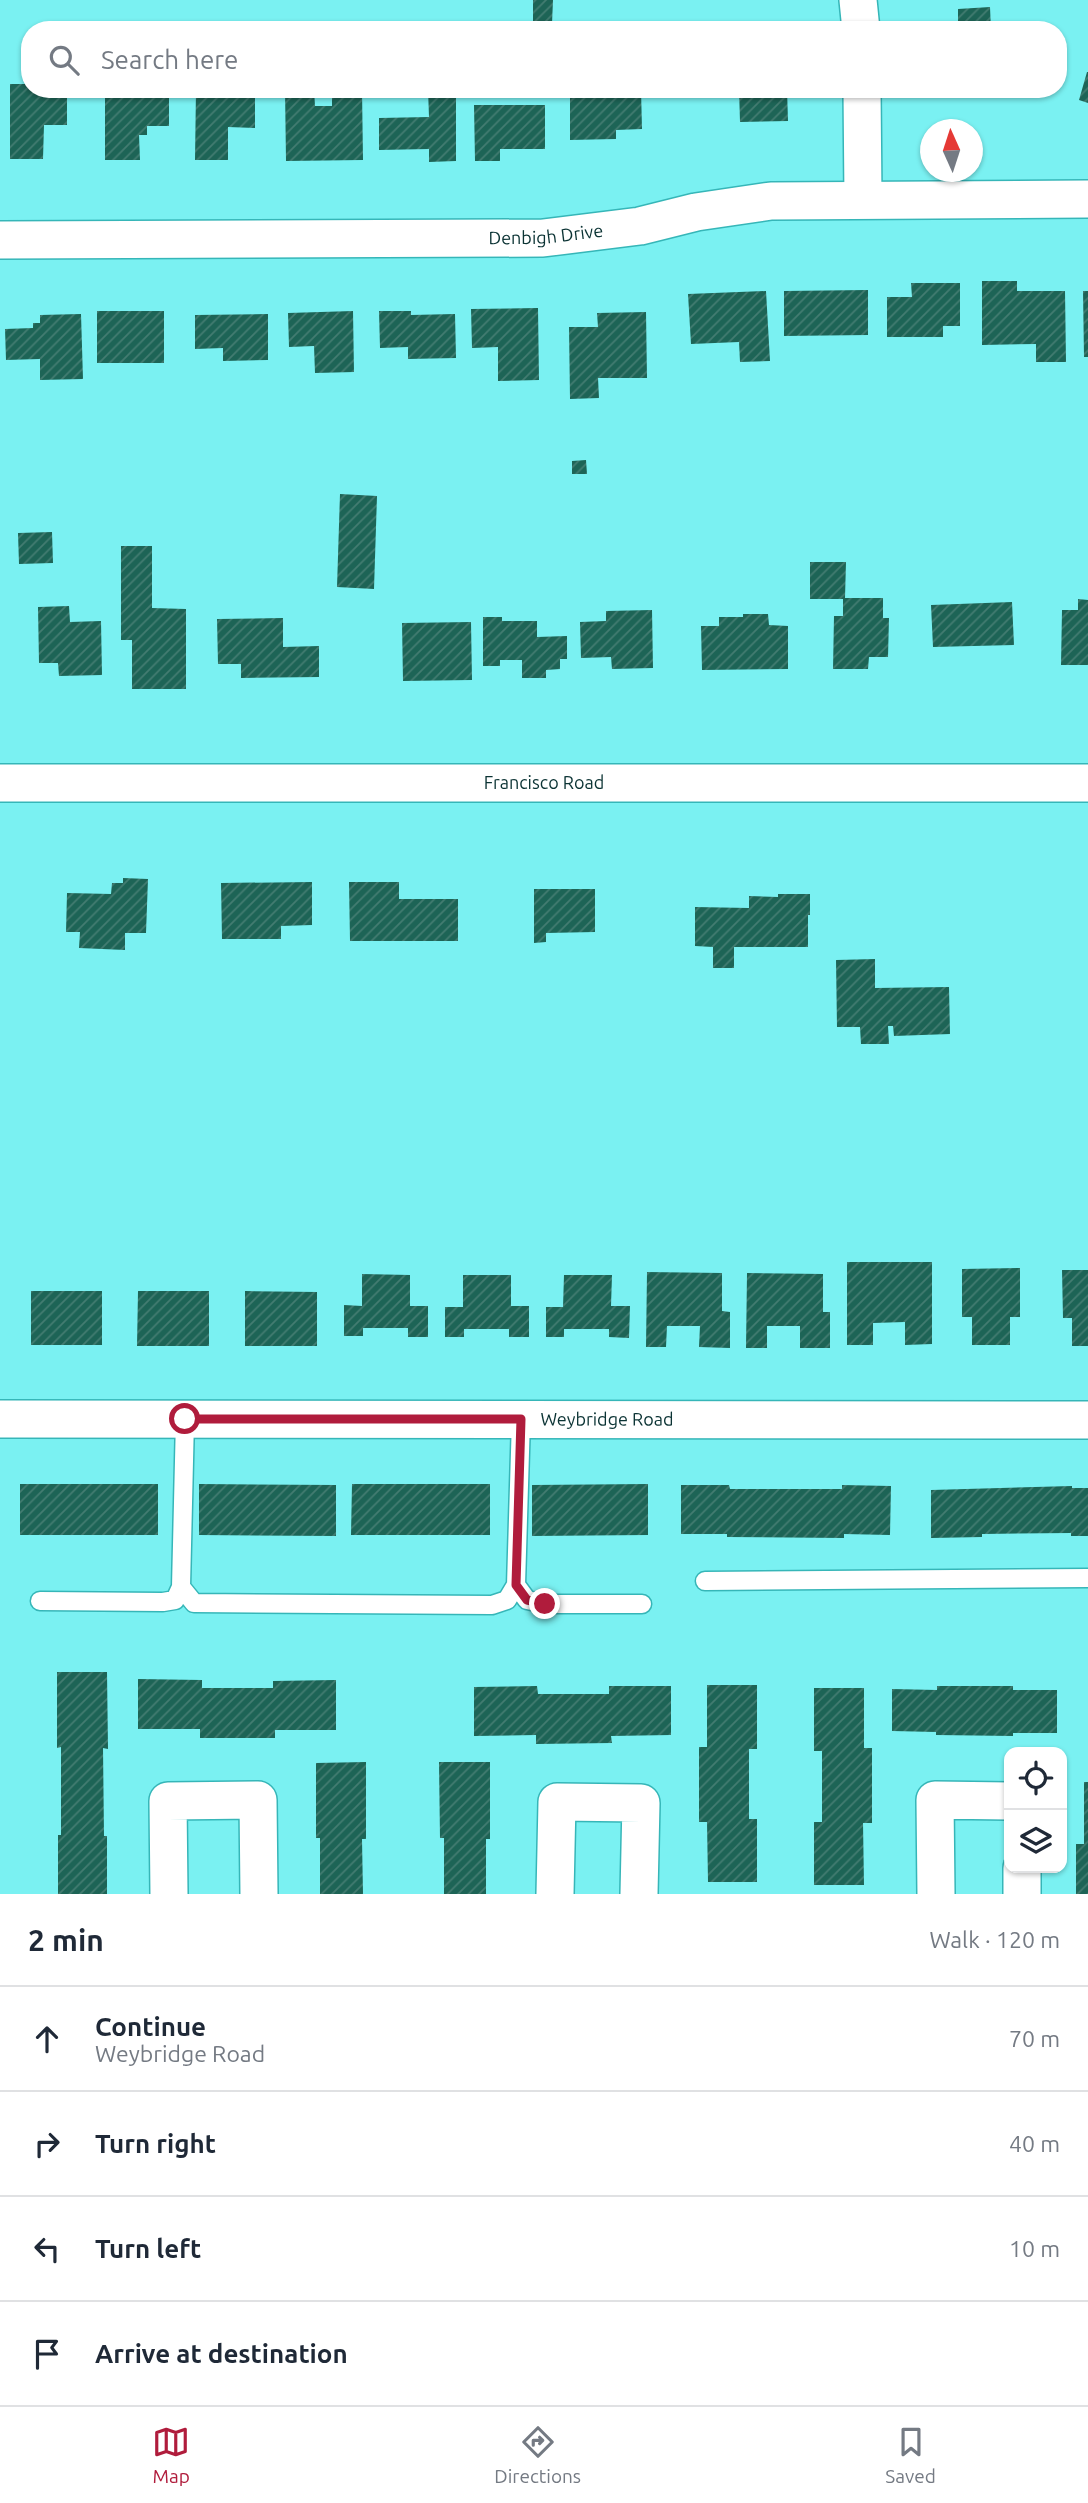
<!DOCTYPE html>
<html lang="en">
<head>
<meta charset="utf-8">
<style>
	:root { --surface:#fff; --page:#f2f2f3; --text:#1f2937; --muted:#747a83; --line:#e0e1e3; --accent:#b01c3c }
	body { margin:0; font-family:Ubuntu,sans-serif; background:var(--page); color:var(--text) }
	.controls { position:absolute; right:21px; bottom:21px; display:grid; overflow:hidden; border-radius:14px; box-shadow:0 2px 5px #0004 }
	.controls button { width:63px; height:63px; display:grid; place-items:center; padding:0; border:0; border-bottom:2px solid var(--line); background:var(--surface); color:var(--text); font:35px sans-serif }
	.compass { position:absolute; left:920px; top:119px; width:63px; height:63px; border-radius:50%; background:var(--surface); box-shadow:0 2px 5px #0004; rotate:357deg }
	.stop { position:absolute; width:21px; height:21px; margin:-16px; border:5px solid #b01c3c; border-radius:50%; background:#fff }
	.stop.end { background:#b01c3c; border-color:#fff; box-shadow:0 2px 7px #0008 }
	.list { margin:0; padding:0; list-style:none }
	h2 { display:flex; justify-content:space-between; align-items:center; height:91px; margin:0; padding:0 28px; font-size:30px }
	h2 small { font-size:23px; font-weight:400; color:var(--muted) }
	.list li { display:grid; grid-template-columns:46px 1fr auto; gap:21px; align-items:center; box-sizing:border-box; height:105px; padding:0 28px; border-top:2px solid var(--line) }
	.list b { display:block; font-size:26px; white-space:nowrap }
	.list p { margin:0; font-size:23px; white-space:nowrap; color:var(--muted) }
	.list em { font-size:23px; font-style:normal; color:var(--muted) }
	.icon { flex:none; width:38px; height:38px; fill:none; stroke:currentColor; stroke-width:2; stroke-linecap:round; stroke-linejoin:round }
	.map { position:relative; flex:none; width:1088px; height:1894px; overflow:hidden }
	.search { position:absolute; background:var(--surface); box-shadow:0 2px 5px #0004; left:21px; right:21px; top:21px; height:77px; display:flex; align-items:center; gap:18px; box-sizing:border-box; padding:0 24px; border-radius:28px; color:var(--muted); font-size:26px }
	.sheet { height:511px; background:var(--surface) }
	nav { display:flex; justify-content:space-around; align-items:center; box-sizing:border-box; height:98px; border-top:2px solid var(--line); background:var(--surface); font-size:19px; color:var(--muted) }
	nav a { display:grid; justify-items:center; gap:4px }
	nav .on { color:var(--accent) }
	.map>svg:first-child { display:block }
</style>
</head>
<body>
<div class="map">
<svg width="1088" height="1894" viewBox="0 0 1088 1894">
	<defs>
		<pattern id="building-hatch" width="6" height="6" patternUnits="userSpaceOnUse" patternTransform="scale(1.75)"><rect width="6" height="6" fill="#1d6456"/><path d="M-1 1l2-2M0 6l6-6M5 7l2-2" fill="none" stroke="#437c71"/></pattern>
	</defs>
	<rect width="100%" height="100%" fill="#7af1f2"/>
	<path fill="url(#building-hatch)" d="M533 0H553L552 24H533Z
		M990 7 991 30H941V25H958V9Z
		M1087 72H1088V103L1079 100Z
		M10 84H30V89H67V125H44L43 159H10Z
		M105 89H169V126H147V135H139L140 160H105Z
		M196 89H255V128L228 127V160H195Z
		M285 89H314L315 106H332V89H362L363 160 286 161Z
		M428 89H456V161L429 162V149L379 150V118L429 117Z
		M570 89H641L642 129 616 130V139L570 140Z
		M739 89H787L788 121 740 122Z
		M978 89H1025V92L978 93Z
		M474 105H545V149H500V161H475Z
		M982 281H1017V291H1065L1066 362H1036V344L982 345Z
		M911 283H960V326H943V337H887V297H912Z
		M868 290V335L784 336V291Z
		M766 291 770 361 740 362 739 342 691 344 688 294Z
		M1083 291H1088V357H1084Z
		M538 308 539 380 498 381V347L472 348 471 309Z
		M97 311H164V363H97Z
		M353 311 354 372 315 373 314 346 289 347 288 313Z
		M379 311H411V315L455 314 456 358 408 359V347L380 348Z
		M646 312 647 378H598L599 398 570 399 569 327H598L597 313Z
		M81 314 83 379 40 380V359L6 360 5 329 33 328V323H40V315Z
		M268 314V360L223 361V348L195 349V315Z
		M586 460 587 474H572V461Z
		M340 494 377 496 374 589 337 587Z
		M52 532 53 563 19 564 18 533Z
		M121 546H152V608L186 609V689H132V640H121Z
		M810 562H846L845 598H883V618H889L888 657H869L868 669H833L834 616H843V599H810Z
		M1078 599 1088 600V665H1061L1062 610H1078Z
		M1012 602 1014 645 933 647 931 605Z
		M69 606 70 622 101 621 102 675 59 676 58 663H39L38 607Z
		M652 610 653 668 612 669 611 657 581 658 580 622 606 621V611Z
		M743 614H768L769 625 788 626V669L702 670 701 626H719V617H743Z
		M483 617H502V621H537V637L567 636V659H560V669L546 670V678H522V660H500V666H483Z
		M283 618V647L319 646V677L241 678V664H218L217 619Z
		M471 622 472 680 403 681 402 623Z
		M123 878 148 879 146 933H125V950L79 948 80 932H66L67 893 111 894 112 883H123Z
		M312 882V925L281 926V939H222L221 883Z
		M349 882H399V899H458V941H350Z
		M534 889H595V932L546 933V942L534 943Z
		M778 894H810V915H808V947H734V968H713V947L695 946V907L749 908V896L778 897Z
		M875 959V988L949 987 950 1034 894 1036 893 1026H888L889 1044H861L860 1027H837L836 960Z
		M847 1262H932V1344L905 1345V1322L873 1323V1345H847Z
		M1020 1268V1317H1010V1345H972V1317H962V1269Z
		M1062 1270H1088V1346H1072V1318H1063Z
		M647 1272 722 1273V1311L730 1312V1348L699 1347 700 1326H667L666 1347H646Z
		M747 1273 823 1274V1312H830V1348H800V1326H767V1348H746Z
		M362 1274 410 1275V1306H428V1337H408V1328H363V1336H344V1305L362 1306Z
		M463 1275H511V1306H529V1337H509V1329H464V1337H445V1307H463Z
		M564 1275H612L611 1306H630L629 1338 609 1337V1329H564V1337H546V1307H563Z
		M31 1291H102V1345H31Z
		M138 1291H209V1346H137Z
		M245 1291 317 1292V1346H245Z
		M20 1484H158V1535H20Z
		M199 1484 336 1485V1536L199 1535Z
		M352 1484H490V1535H351Z
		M648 1484V1535L532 1536V1485Z
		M681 1485H729L730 1489H842V1485L891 1486 890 1535 844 1534V1538L727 1537V1534H681Z
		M1072 1486V1488H1088V1536H1071V1533L982 1534V1537L931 1538V1490Z
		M57 1672H107L108 1749 103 1748 104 1836H107V1894H58V1835H61V1747L57 1748Z
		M138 1679 202 1680V1688H273V1681L336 1680V1730H275V1738H200V1729H138Z
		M707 1685H757V1749H749V1819H757V1882H708L707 1822H699V1747H707Z
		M537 1686 538 1694H609V1686H671V1735L611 1736 612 1743 536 1744V1735L474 1736V1687Z
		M937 1686H1013V1690H1057V1733H1013V1736L936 1735V1732L892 1731V1689L937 1690Z
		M814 1688H864V1748H872V1823H863L864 1885H814V1822H822V1751H814Z
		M366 1762V1839H362L363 1894H320V1838H316V1763Z
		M439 1762H490V1839H486V1894H444V1838H440Z
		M1084 1782H1088V1894H1076V1844H1084Z"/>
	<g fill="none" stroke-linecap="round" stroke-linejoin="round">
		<defs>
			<path id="lane" d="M185 1419 181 1587 194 1603 492 1605 507 1600 516 1585 521 1419
				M705 1581 1088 1578
				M516 1585 527 1600 546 1604H642
				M40 1601 163 1602 175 1600 181 1587"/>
			<g id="street">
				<path d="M858 0 861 30"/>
				<path d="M862 89 863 199"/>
				<path id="s1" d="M0 240 543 238 640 226 696 212 771 201 1088 199"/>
				<path id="s2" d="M0 783H1088"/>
				<path id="s3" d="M0 1419 1088 1420"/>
				<path d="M169 1894 168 1801 258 1800 259 1894"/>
				<path d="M555 1894 557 1802 641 1803 639 1894"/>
				<path d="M936 1894 935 1800 1009 1801"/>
				<path d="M1022 1894V1868"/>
			</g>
		</defs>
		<use href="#lane" stroke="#36b6b8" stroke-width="21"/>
		<use href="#street" stroke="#36b6b8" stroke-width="40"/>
		<use href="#lane" stroke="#fff" stroke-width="18"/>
		<use href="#street" stroke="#fff" stroke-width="37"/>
	</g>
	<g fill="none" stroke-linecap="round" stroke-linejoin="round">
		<path stroke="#b01c3c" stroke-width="9" d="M185 1419H521L516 1585 527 1600 545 1604"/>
	</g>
	<g text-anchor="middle" stroke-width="7" stroke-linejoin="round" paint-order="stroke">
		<g font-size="18" fill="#0b3334" stroke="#7af1f2">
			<text dy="6" stroke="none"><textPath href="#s1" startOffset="546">Denbigh Drive</textPath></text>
			<text dy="6" stroke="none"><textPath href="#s2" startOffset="544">Francisco Road</textPath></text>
			<text dy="6" stroke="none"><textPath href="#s3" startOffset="607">Weybridge Road</textPath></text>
		</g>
	</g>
</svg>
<div class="controls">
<button><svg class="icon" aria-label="locate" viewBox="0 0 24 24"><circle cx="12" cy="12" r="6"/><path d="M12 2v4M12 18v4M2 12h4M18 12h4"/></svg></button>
<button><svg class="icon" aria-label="layers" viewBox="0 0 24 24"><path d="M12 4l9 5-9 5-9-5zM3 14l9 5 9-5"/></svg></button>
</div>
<svg class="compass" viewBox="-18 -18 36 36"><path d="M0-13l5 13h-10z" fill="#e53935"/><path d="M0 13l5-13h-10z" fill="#747a83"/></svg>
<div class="stop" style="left:185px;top:1419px"></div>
<div class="stop end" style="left:545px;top:1604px"></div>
<div class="search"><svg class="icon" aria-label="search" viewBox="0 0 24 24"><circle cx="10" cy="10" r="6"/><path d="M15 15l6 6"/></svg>Search here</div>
</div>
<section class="sheet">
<h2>2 min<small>Walk · 120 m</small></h2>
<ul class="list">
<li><svg class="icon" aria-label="ahead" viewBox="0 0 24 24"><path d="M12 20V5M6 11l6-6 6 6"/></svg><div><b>Continue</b><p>Weybridge Road</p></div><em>70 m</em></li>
<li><svg class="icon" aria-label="right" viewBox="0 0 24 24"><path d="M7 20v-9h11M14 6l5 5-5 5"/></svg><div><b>Turn right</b></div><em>40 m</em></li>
<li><svg class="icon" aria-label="left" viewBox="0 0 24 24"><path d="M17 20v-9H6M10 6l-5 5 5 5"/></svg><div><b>Turn left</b></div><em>10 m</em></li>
<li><svg class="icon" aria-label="arrive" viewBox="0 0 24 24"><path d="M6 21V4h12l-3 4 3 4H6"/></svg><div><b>Arrive at destination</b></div></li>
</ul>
</section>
<nav>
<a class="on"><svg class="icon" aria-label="map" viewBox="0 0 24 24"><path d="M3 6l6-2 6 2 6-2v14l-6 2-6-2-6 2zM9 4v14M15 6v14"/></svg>Map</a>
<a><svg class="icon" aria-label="directions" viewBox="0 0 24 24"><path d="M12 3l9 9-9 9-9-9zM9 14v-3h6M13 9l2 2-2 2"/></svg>Directions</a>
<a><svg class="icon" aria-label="saved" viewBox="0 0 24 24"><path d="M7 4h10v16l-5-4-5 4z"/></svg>Saved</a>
</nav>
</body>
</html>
